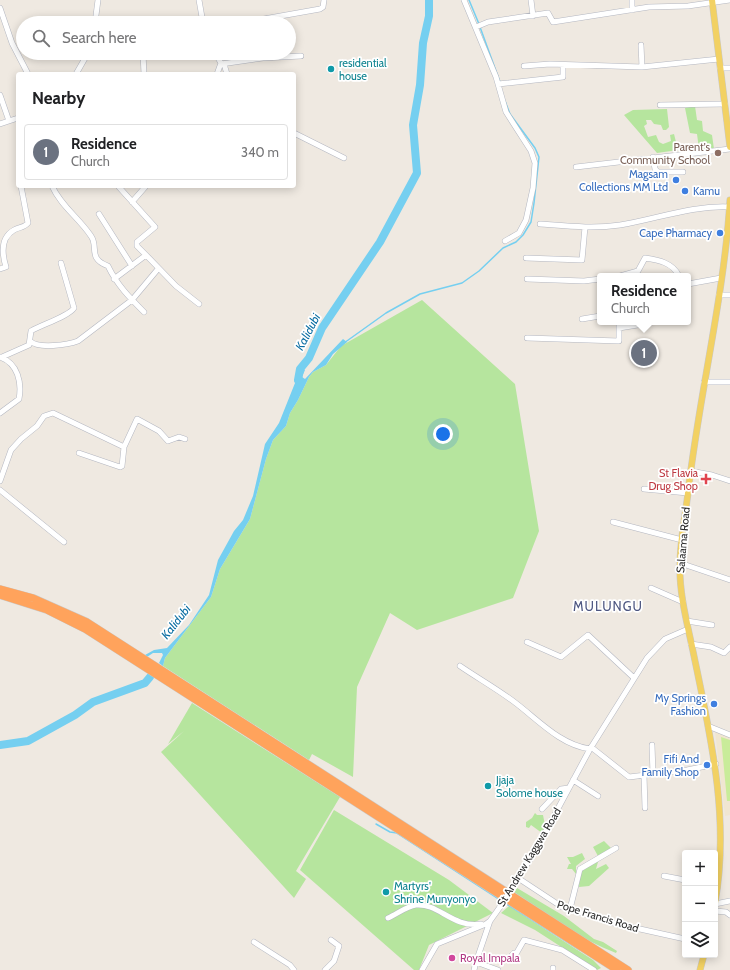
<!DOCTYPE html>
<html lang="en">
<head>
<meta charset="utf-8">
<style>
	:root { --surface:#fff; --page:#f6f6f6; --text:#202124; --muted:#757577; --line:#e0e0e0; --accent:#b45309 }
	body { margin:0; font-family:Cabin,sans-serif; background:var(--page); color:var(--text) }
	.controls { position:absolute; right:12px; bottom:12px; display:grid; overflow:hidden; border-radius:4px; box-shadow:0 2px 10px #0003 }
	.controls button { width:36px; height:36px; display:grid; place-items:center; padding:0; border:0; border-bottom:1px solid var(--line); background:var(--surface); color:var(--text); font:20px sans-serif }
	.you { position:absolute; left:443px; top:434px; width:14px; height:14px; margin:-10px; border:3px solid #fff; border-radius:50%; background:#1a73e8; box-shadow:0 0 0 6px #1a73e833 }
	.badge { display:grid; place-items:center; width:26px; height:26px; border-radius:50%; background:var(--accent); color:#fff; font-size:13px; font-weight:700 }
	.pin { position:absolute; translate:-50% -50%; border:2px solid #fff; box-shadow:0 1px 4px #0006 }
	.popup { position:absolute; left:597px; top:273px; width:94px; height:52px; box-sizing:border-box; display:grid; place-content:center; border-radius:4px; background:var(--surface); filter:drop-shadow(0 1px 3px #0005); font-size:13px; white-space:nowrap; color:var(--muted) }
	.popup b { font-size:15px; color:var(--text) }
	.popup::after { content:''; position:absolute; left:50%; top:100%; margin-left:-8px; border:8px solid transparent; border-top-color:var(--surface) }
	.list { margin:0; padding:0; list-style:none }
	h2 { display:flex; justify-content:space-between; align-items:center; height:52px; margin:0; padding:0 16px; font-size:17px }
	h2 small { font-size:13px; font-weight:400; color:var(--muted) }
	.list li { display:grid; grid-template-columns:26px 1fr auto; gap:12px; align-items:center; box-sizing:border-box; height:56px; margin:0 8px 8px; padding:0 8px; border:1px solid var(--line); border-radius:4px }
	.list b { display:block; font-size:15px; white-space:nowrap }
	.list p { margin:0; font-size:13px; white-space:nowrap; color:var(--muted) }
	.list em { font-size:13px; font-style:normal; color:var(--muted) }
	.icon { flex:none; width:22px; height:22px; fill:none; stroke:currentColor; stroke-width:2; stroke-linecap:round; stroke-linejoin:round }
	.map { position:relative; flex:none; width:730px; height:970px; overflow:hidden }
	.search { position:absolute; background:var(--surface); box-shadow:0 2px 10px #0003; left:16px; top:16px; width:280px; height:44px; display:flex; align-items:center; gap:10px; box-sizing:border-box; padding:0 14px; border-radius:22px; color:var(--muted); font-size:15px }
	.panel { position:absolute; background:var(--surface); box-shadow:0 2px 10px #0003; left:16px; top:72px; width:280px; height:116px; border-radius:4px }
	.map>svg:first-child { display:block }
</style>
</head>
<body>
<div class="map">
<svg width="730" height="970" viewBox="0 0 730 970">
	<rect width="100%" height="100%" fill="#efe9e1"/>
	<path fill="#f0e6d1" d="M715 731 730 737V815L725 816Z"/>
	<path fill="#b6e59e" d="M695 106 697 120 702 121 703 131 712 135 714 149H699L697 134 690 133 685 108Z
		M667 109 669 127 666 130H663L661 125 654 124 651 120H646L647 124 644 126 648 137 656 135 659 142 663 144 671 141 670 135 674 134 678 150 657 153 624 115 633 110Z
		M422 300 515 384 539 531 513 598 417 630 390 613 357 687 353 777 312 754 309 760 163 666 165 658 211 597 220 569 250 519 266 459 273 440 286 426 290 413 298 400 309 377 313 372 326 365 341 346Z
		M192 703 340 797 296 871 306 879 294 898 161 752 184 731 168 744Z
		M334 810 449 880 493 913 429 945 419 970H414L300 870Z
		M535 813 537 815H543L545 825 542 833 531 825 529 828 526 827V822L532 818Z
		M604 841 612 849 598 856 593 847Z
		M582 853 585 859 576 866V874L572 869H567L569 864H571L567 857H573Z
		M595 859 598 862 596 869 606 864 609 868 589 886 579 887 580 869Z
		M517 888 564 916 594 939 603 942 617 951 616 953C579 939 547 914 514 892Z
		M509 906 593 960 601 968 597 970 535 930 501 913Z"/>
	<path fill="#c9ec9a" d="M721 737 730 740V801H727Z"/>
	<path fill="#75cff0" d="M343 339 347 342 333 354 326 365 313 372 309 377 298 400 290 413 286 426 273 440 266 459 250 519 220 569 211 597 165 658 163 666 159 663 163 655 162 653H153L147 657 145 655 154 650 167 648 189 625 209 595 218 560 234 531 243 520 253 496 265 444 279 423 301 368 305 370 302 377 305 379Z"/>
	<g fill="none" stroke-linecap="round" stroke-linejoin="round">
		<path stroke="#75cff0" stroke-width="1.5" d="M469 0 479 24
			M480 27 500 82
			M344 343 386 313 420 294 462 283 479 271 503 248 516 242 523 235 531 222 534 203 539 157 535 148 510 114 505 101
			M376 824 390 832 397 833 502 901
			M529 855 535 847
			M523 866 527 858
			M513 881 521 869
			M505 903 580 950"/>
		<path stroke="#75cff0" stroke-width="8" d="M298 380 300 369 309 358 322 328 380 242 417 173 413 125 420 85 423 43 429 16V0
			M0 745 28 741 75 715 93 702 145 683 150 677"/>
		<defs>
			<path id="minor" d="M199 0 203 23
				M464 0 496 77 506 112 531 151 535 163 533 188 526 220 519 233 505 241
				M531 0 533 16
				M632 0V10
				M0 8 12 43 28 74
				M258 20 320 9 323 7 324 0
				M95 23 98 0
				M476 27 488 22 548 13 553 22 649 7 688 6 730 0
				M641 45 642 67
				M143 53 144 74
				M215 53 221 63 217 74
				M221 64 263 58 301 56
				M224 64 227 74
				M524 66 550 64 642 67 719 59
				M720 68H730
				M76 74 88 53
				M498 84 563 77V66
				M0 95 9 121
				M660 105 725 104
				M0 124 18 118
				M294 133 344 158
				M653 157 655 169 658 172H683
				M576 167 730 149
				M52 186C61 206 79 218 91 236 99 247 87 258 108 266 117 285 130 298 144 312
				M132 202 146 186
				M99 214 132 266
				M540 224C567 226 593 229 620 225 657 219 692 205 730 207
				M146 255 176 286 199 304
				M526 258 582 260 585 227
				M0 269 6 267C2 254 0 238 14 230 19 227 24 228 28 223L21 186
				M620 276 638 271 645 258C659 260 673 263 679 276
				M114 279 146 255 137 246V242L155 227 118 186
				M527 279 584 281 600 279
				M688 284 721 278
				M719 295H730
				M582 319 600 316
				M619 328 650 323
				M527 338 619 341V322
				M30 341C38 349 68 345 78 341L132 300 158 269
				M0 357C18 363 22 383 19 399L0 413
				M2 357 29 345 31 331C41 325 69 316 74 308L61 263
				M704 382H730
				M79 453 120 467 122 466 124 447 137 419 159 431 168 441 179 437 185 439
				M690 471 712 475 730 481
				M0 481 11 450 21 439 37 426 44 416 53 413 124 447
				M644 489 688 493
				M0 490 64 542
				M613 522 682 540
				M680 563 730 580
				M651 588 683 602
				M687 621 712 625
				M527 642 561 657 588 635 634 678
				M691 644 711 647 724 653 730 647
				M460 666C479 679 499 690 517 704 539 721 561 745 590 749
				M708 726 730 735
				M652 745 653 774
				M591 747 629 777 687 770 716 764
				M644 775 645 808
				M573 780 598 796
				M542 809 561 789 569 788
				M664 876 685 880
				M518 878 562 907 613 923 685 939
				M515 883 533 855 590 749 647 658 665 639 688 629
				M715 904 730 901
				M570 909 580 869 616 848
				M715 911 726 912 730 915
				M388 918C397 914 407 906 416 905 439 903 452 928 481 924
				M490 921 476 962 498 970
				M254 942 290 965 294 970
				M512 955 514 953 516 954 524 940 562 950 594 970
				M325 970 334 961 339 946 331 940
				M422 970 437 944 486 924 490 921 500 907
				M474 970 476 962
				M553 970V968"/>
			<path id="major" d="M712 0 730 147
				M715 903C730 820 711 738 694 656 688 626 679 595 680 565 680 541 685 517 688 493 699 395 724 298 730 200
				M700 970 704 955"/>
			<path id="highway" d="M0 589 33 598 87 622 628 970
				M0 595 47 610 85 629 617 970"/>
		</defs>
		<use href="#minor" stroke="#b4b7c1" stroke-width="6"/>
		<use href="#major" stroke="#c9c9c9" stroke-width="7"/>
		<use href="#highway" stroke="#c9c9c9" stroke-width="8"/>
		<use href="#minor" stroke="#fff" stroke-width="5"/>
		<use href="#major" stroke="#f2d163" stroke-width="6"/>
		<use href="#highway" stroke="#ffa35c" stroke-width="7"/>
		<defs>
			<path id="minor-bridge" d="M500 907 515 883"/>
		</defs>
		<use href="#minor-bridge" stroke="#b4b7c1" stroke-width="6" stroke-linecap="butt"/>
		<use href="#minor-bridge" stroke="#fff" stroke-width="5"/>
	</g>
	<g fill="#0f9aa8" stroke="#fff" stroke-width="1.5">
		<circle cx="331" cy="69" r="4"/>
		<circle cx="488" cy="786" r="4"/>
		<circle cx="386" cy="892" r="4"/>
	</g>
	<circle fill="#8d6e63" stroke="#fff" stroke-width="1.5" cx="718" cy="153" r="4"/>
	<g fill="#3f7fe0" stroke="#fff" stroke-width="1.5">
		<circle cx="676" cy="180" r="4"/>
		<circle cx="685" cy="191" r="4"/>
		<circle cx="720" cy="233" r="4"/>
		<circle cx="714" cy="704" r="4"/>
		<circle cx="707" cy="765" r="4"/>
	</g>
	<path fill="#e0444e" stroke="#fff" stroke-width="1.5" d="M704 473h4v4h4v4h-4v4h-4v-4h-4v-4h4z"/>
	<circle fill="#d1479c" stroke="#fff" stroke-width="1.5" cx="452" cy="958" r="4"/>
	<g text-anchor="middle" stroke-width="3.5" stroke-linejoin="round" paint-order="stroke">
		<g font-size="11" fill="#0d838f" stroke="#fff" text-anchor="start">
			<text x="339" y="67">residential<tspan x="339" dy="13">house</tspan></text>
			<text x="496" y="784">Jjaja<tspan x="496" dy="13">Solome house</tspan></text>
			<text x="394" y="890">Martyrs'<tspan x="394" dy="13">Shrine Munyonyo</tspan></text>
		</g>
		<g font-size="11" fill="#785e54" stroke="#fff" text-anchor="end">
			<text x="710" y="151">Parent's<tspan x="710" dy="13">Community School</tspan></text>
		</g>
		<g font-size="11" fill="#366cbe" stroke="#fff" text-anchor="end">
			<text x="668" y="178">Magsam<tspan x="668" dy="13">Collections MM Ltd</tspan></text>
			<text x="693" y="195" text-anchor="start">Kamu</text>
			<text x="712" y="237">Cape Pharmacy</text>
			<text x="706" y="702">My Springs<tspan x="706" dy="13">Fashion</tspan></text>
			<text x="699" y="763">Fifi And<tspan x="699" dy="13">Family Shop</tspan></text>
		</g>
		<g font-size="11" fill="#be3a42" stroke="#fff" text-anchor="end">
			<text x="698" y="477">St Flavia<tspan x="698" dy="13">Drug Shop</tspan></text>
		</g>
		<g font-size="11" fill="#2e2e2e" stroke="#fff">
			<text transform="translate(683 540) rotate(-85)" y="4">Salaama Road</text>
			<text transform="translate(529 857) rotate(-59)" y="4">St Andrew Kaggwa Road</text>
			<text transform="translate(598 916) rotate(17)" y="4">Pope Francis Road</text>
		</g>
		<g font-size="11" fill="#b23c85" stroke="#fff" text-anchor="start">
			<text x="460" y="962">Royal Impala</text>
		</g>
		<g font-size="12" font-style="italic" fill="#0d6fa3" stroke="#fff">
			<text transform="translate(308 332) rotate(-62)" y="4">Kalidubi</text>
			<text transform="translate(176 622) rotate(-52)" y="4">Kalidubi</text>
		</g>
		<g font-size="13" letter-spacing="1" fill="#4d5680" stroke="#fff">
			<text x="608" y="611">MULUNGU</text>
		</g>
	</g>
</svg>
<div class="controls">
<button>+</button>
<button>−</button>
<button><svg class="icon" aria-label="layers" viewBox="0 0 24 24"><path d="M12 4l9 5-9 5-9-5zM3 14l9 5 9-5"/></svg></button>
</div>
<div class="you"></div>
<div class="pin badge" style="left:644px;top:353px;background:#6b7280">1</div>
<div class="popup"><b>Residence</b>Church</div>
<div class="search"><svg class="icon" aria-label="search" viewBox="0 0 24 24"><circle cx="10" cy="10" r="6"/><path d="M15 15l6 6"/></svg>Search here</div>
<section class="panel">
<h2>Nearby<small></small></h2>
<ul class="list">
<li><span class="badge" style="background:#6b7280">1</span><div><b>Residence</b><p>Church</p></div><em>340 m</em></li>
</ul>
</section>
</div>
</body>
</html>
